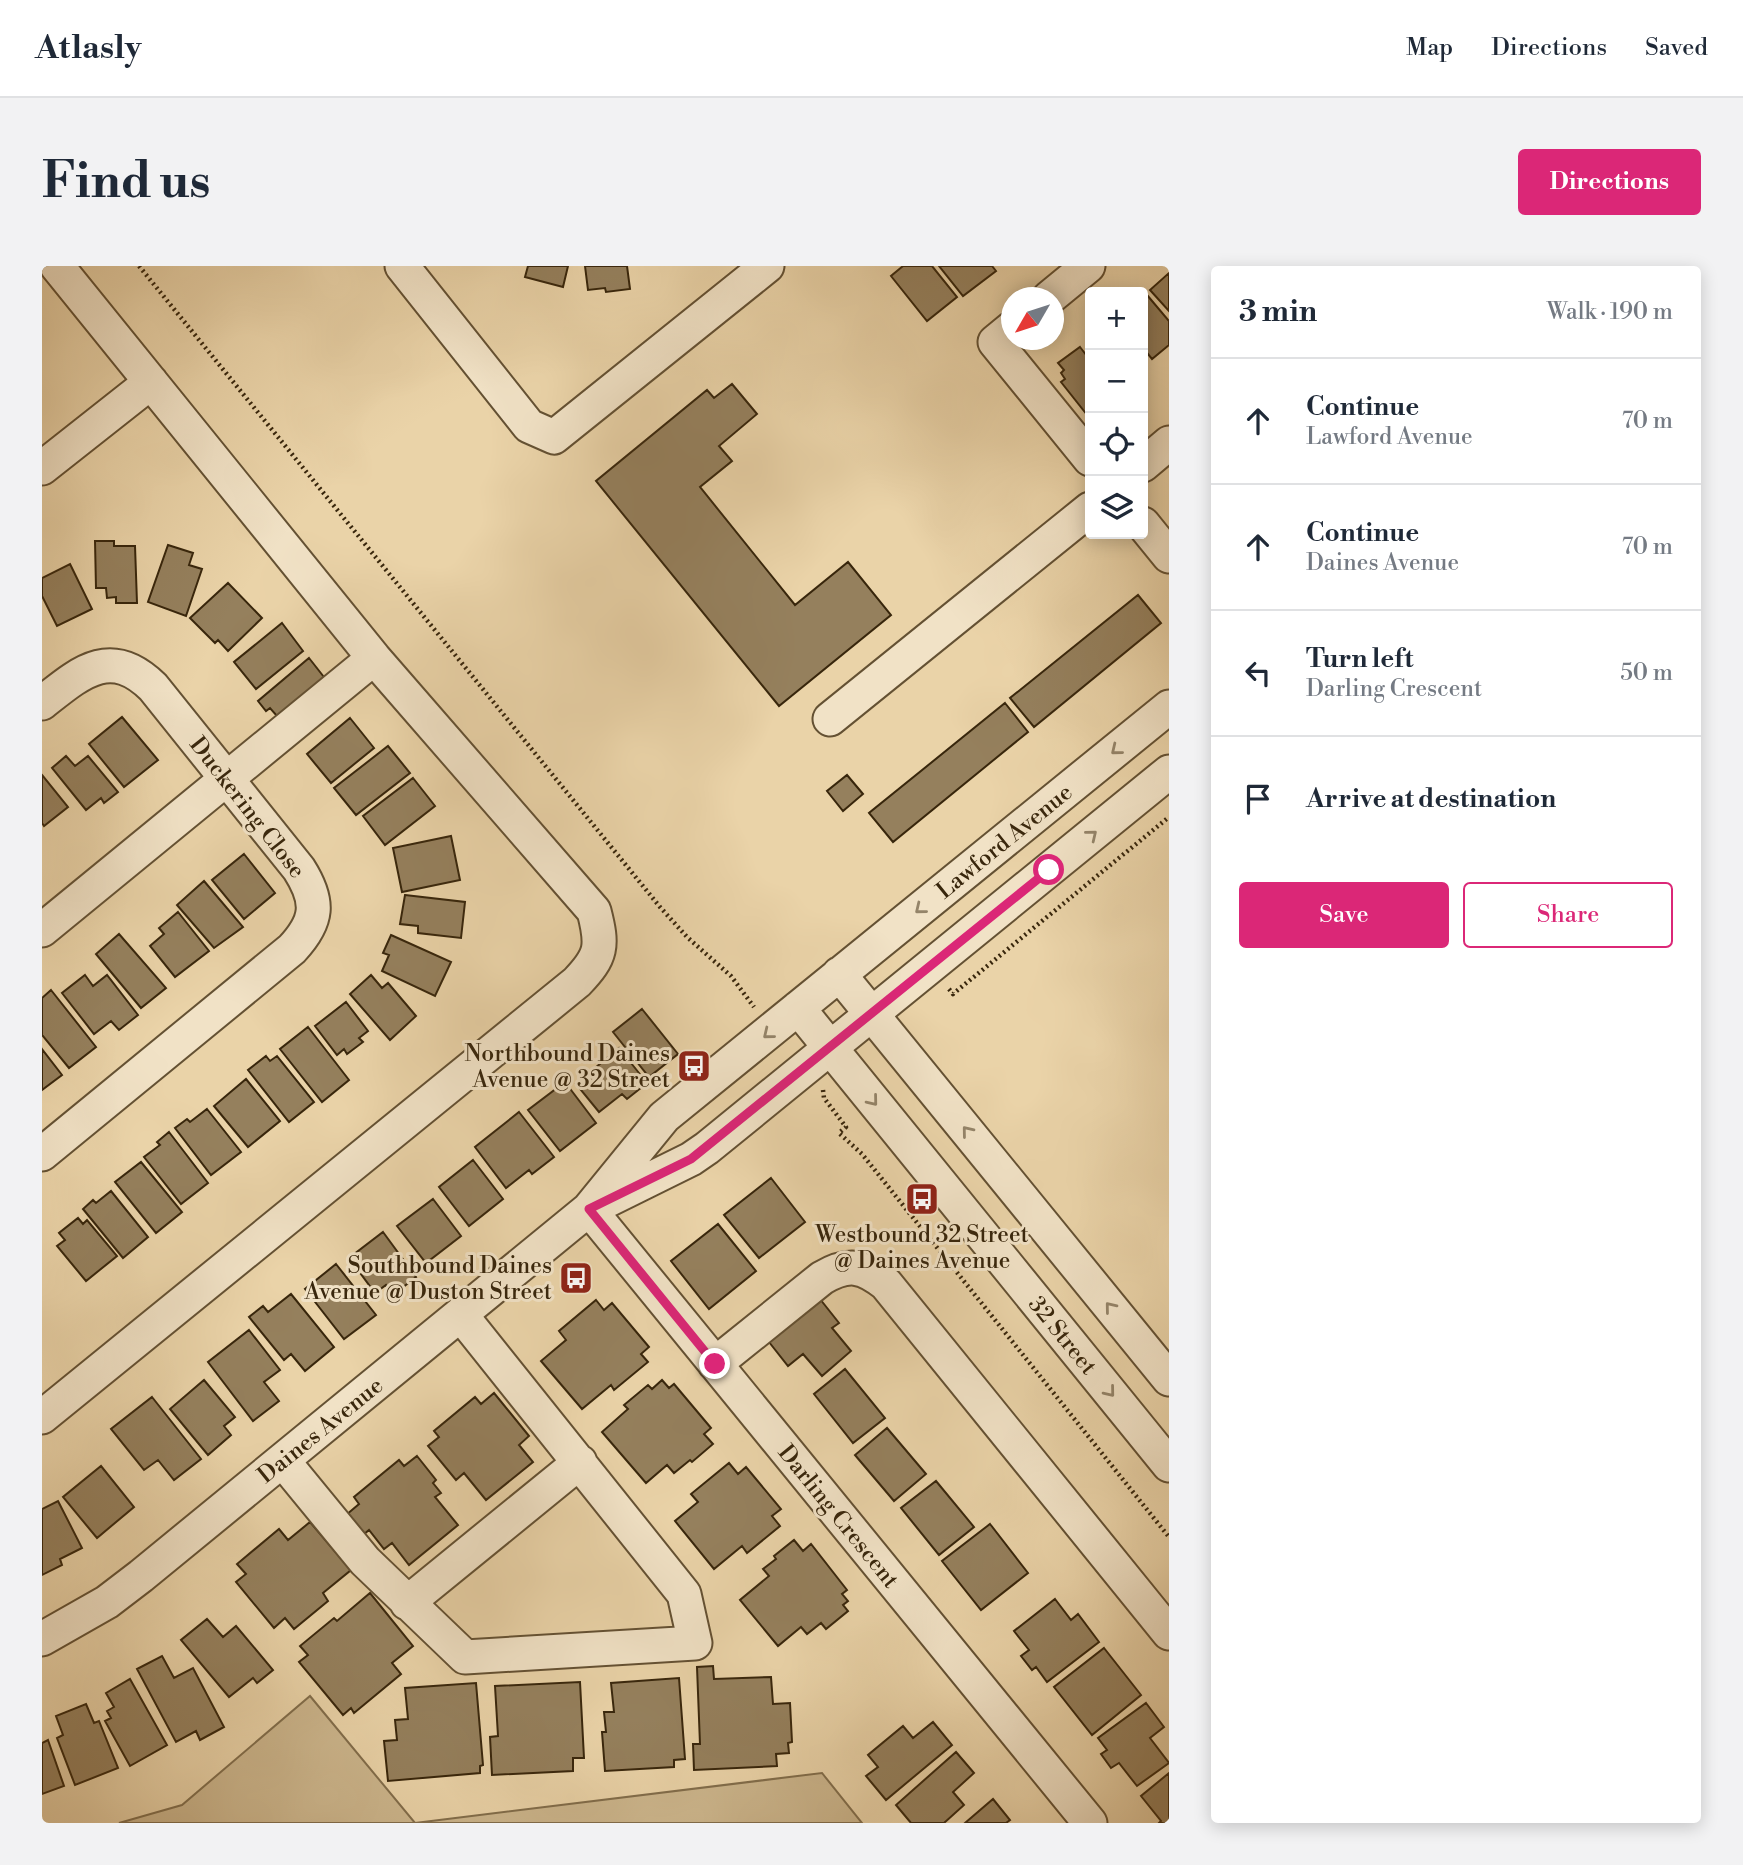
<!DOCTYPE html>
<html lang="en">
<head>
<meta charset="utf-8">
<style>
	:root { --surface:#fff; --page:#f2f2f3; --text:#1f2937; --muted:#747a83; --line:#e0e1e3; --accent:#db2777 }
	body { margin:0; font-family:"Libre Bodoni",serif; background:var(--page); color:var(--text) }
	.controls { position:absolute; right:21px; top:21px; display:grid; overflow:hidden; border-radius:7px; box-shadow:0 4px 18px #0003 }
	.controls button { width:63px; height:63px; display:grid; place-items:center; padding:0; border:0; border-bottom:2px solid var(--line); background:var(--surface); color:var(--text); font:35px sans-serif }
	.compass { position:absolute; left:959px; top:21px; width:63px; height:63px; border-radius:50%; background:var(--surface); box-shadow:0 4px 18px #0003; rotate:231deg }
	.stop { position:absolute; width:21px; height:21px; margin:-16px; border:5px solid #db2777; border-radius:50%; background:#fff }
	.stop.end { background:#db2777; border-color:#fff; box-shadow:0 2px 7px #0008 }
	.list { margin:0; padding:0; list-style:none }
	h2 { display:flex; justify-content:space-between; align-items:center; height:91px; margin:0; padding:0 28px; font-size:30px }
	h2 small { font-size:23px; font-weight:400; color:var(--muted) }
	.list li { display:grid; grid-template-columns:46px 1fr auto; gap:21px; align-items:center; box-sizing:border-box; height:126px; padding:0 28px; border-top:2px solid var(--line) }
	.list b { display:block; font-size:26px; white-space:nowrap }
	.list p { margin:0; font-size:23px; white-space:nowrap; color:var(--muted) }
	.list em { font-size:23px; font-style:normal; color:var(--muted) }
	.actions { display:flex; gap:14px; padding:21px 28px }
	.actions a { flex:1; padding:16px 0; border:2px solid var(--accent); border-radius:7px; text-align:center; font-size:24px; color:var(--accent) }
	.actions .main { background:var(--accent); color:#fff }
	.icon { flex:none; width:38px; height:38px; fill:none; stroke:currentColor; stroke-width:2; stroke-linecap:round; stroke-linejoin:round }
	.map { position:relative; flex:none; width:1127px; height:1557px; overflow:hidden; border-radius:7px }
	header { display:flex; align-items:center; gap:42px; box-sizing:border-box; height:98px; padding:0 35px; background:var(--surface); border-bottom:2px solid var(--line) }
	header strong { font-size:33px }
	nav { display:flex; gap:38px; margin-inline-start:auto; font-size:24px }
	.intro { display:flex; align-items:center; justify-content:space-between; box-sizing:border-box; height:168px; padding:0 42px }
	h1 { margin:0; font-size:49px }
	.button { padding:18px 32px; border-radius:7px; background:var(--accent); color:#fff; font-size:24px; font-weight:700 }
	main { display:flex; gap:42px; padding:0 42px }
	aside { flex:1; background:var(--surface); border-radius:7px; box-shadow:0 4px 18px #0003 }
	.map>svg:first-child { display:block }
</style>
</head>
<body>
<header>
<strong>Atlasly</strong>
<nav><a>Map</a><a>Directions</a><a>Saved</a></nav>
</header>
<div class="intro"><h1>Find us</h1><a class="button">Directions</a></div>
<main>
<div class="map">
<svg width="1127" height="1557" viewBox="0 0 1127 1557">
	<rect width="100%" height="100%" fill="#ead3a8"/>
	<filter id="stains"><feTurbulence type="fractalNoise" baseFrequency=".00286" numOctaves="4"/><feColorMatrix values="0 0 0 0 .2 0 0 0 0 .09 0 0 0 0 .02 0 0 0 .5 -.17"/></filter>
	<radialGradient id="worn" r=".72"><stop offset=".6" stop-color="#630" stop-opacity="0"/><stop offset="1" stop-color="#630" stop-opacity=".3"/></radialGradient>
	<path fill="#ccb68d" stroke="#826e4c" stroke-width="2" d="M268 1430 373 1557 780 1507 820 1557H77L140 1539Z"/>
	<path fill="#95805d" stroke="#38260c" stroke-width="2" d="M486 0H526L521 21 483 11Z
		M543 0H585L588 23 564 26 563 22 546 24Z
		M861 0H890L915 31 885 55 849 10Z
		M897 0H950L954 5 921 30Z
		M1127 7V45L1108 24Z
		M1105 29 1127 55V79L1110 93 1101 82V32Z
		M1038 81 1048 94V148L1046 150 1019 116 1023 113 1019 107 1022 104 1016 97Z
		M690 118 715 148 677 180 690 195 658 221 753 339 806 296 849 349 737 440 554 215 665 124 672 132Z
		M53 275H72V280H93L95 337H74V331L65 332 64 322H54Z
		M126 279 151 287 147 299 160 303 144 350 106 336Z
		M28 298 50 343 15 360 0 330V312Z
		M186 317 220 352 186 385 176 374 173 377 148 352Z
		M1096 329 1119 357 992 461 968 432Z
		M240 357 261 385 214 423 192 396Z
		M267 392 289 420 243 459 228 442 224 445 216 435Z
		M963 437 986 466 851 576 827 547Z
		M80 451 116 494 82 521 47 478Z
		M308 452 332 482 289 517 265 488Z
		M346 480 368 507 314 549 292 522Z
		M24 490 33 500 46 490 76 526 62 537 59 532 44 544 10 502Z
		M0 509 26 541 2 560 0 557Z
		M805 509 821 528 801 545 785 525Z
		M371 512 393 540 343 579 321 550Z
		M409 570 418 614 360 626 351 582Z
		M202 588 233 627 202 653 170 614Z
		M162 615 201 661 172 682 135 639Z
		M363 629 423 636 419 672 376 667V660L358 658Z
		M136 646 167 685 133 711 108 680 122 668 117 662Z
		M77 668 124 722 99 742 54 688Z
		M349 669 409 696 393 730 340 705 347 689 341 687Z
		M43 709 51 720 65 709 96 749 77 764 69 755 52 768 20 727Z
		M329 709 340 722 346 717 374 750 348 774 308 728Z
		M9 724 54 781 27 802 0 769V732Z
		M304 736 326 765 317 772 321 776 305 788 302 783 295 789 273 760Z
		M600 743 636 788 607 811 571 766Z
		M266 761 307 814 280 836 238 783Z
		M577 782 605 817 585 833 580 828 557 846 534 818Z
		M0 783 20 809 0 824Z
		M224 790 228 795 235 790 272 836 247 856 206 804Z
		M204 813 238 855 206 881 172 840Z
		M523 816 554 857 518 885 486 844Z
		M165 843 199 886 169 909 133 862 145 853 148 856Z
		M477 846 512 891 490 908 487 904 464 922 433 881Z
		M127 866 166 917 139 938 102 891 118 879 115 876Z
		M431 894 461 933 427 960 397 921Z
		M99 896 140 946 114 967 73 916Z
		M729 912 763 956 717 992 682 949Z
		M69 925 106 971 81 992 41 943 51 934 54 937Z
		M391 933 419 970 384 997 355 960Z
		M36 952 41 958 45 954 75 990 44 1015 15 980 23 974 17 967Z
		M676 958 714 1005 667 1043 629 995Z
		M341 966 374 1011 351 1029 344 1019 333 1027 307 992Z
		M294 998 334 1049 302 1073 263 1023Z
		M249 1028 292 1081 263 1105 249 1088 242 1094 207 1051 221 1040 226 1046Z
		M778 1033 797 1057 790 1062 809 1085 780 1110 761 1088 746 1100 727 1076Z
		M554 1034 562 1044 570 1037 607 1081 599 1088 606 1096 572 1124 569 1119 540 1143 499 1095 524 1074 517 1065Z
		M207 1064 238 1104 222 1116 237 1135 211 1155 166 1096Z
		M803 1103 843 1152 811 1177 772 1128Z
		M162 1114 193 1151 182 1160 189 1169 166 1189 128 1143Z
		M620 1114 627 1122 632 1118 669 1162 662 1168 671 1178 650 1196 648 1194 632 1207 625 1199 604 1217 560 1166 586 1143 582 1139 606 1119 610 1123Z
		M452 1127 487 1170 477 1179 491 1196 444 1234 422 1207 414 1214 386 1180 397 1171 392 1165 433 1131 439 1138Z
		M110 1131 159 1193 132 1214 116 1194 102 1204 69 1163Z
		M845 1162 884 1208 852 1235 813 1189Z
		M375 1190 394 1214 391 1217 399 1227 393 1231 416 1259 367 1299 350 1277 342 1283 327 1264 321 1269 304 1249 317 1238 312 1231 357 1194 362 1200Z
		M687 1197 696 1208 704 1201 739 1243 730 1250 738 1260 705 1287 700 1280 672 1303 633 1255 656 1236 649 1228Z
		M59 1200 92 1241 55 1272 21 1231Z
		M894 1215 932 1261 897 1289 859 1242Z
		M16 1235 40 1282 18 1293 20 1299 0 1309V1243Z
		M268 1256 309 1304 281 1327 286 1335 252 1363 243 1352 232 1362 194 1316 204 1308 195 1298 237 1263 246 1274Z
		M948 1258 986 1307 939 1344 900 1295Z
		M752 1274 761 1285 769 1278 805 1324 800 1328 806 1335 801 1339 806 1345 784 1363 779 1357 765 1368 759 1361 736 1380 698 1334 727 1310 721 1303 734 1293 732 1290Z
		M328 1327 371 1380 350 1397 359 1408 312 1447 309 1442 301 1449 257 1396 266 1389 258 1380 292 1352 295 1355Z
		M1013 1333 1029 1354 1036 1348 1057 1376 1005 1416 994 1401 990 1404 979 1390 987 1384 972 1365Z
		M165 1353 181 1371 194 1360 231 1404 215 1417 211 1412 187 1431 139 1374Z
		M1062 1382 1099 1429 1050 1469 1012 1421Z
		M120 1390 132 1412 151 1402 182 1461 158 1474 154 1465 134 1476 95 1403Z
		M671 1400 672 1413 729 1411 731 1438 748 1437 750 1476 746 1477 747 1487 734 1488 735 1500 652 1504 651 1478H658L655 1401Z
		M637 1412 643 1493 632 1494V1501L563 1505 560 1466H564L562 1446H572L569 1417Z
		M88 1413 125 1479 88 1500 63 1455 69 1452 65 1445 72 1441 64 1427Z
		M538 1416 542 1492H531V1505L450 1509 448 1471 456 1470 453 1420Z
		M434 1417 441 1499 438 1500V1507L346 1515 342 1475 355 1474 353 1454 366 1453 363 1422Z
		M1104 1437 1122 1461 1108 1472 1127 1497 1095 1520 1077 1497 1069 1502 1059 1488 1065 1484 1056 1472Z
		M44 1438 52 1457 57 1455 76 1502 33 1519 15 1472 21 1469 14 1450Z
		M891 1456 910 1479 844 1534 824 1510 836 1501 826 1489 861 1460 871 1472Z
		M6 1474 22 1520 0 1528V1477Z
		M914 1486 932 1507 911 1526 922 1539 902 1557H869L854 1539Z
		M1127 1507V1557H1117L1119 1555 1099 1530Z
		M951 1533 968 1554 964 1557H923Z"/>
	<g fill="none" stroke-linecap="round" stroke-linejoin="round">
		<defs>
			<path id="minor" d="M360 0 487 160 512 171 725 0
				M1007 32 1046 0
				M970 62 953 76 1048 193
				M1101 199 1127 177
				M0 202 109 116
				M1101 258 1127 290
				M0 437C38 407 68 379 111 421L257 603C278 636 276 655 250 683L0 888
				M788 453 1048 243
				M0 664 332 392
				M797 708 1127 1113
				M756 742 1127 1199
				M556 939 649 893 665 882 1127 506
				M547 943 1048 1557
				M673 1098 780 1012C806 997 820 999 844 1018L1127 1367
				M0 1151 535 716C560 690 561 680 552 645L332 392 15 0
				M241 1195 323 1295 423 1391 653 1377 642 1328 419 1049
				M365 1337 538 1196
				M0 1373 65 1336 99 1310 547 943 622 851 1127 441"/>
		</defs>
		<use href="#minor" stroke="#645133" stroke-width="37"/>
		<path stroke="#38260c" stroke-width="4.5" stroke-dasharray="2 3.5" stroke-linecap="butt" d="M97 0 618 641 645 671 689 710 712 741
			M907 723 911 728 1127 551
			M781 824 782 832 804 861 797 867 820 888 1127 1271"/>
		<use href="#minor" stroke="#f1e2c6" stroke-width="33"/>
	</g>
	<defs><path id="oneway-chevron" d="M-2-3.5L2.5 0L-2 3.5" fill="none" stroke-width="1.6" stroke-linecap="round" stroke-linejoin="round" transform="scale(1.75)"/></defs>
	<g stroke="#948469">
		<use href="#oneway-chevron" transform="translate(1074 484) rotate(141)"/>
		<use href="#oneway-chevron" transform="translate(1050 569) rotate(-39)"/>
		<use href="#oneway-chevron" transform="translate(878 643) rotate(141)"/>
		<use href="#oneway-chevron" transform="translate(726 768) rotate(141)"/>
		<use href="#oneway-chevron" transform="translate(831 835) rotate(51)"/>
		<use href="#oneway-chevron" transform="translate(925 865) rotate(-129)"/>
		<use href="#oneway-chevron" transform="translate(1068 1041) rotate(-129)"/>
		<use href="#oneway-chevron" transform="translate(1068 1126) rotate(51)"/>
	</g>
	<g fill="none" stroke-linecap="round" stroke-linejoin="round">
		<path stroke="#db2777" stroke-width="9" d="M673 1098 547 943 649 893 1007 604"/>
	</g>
	<defs>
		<symbol id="bus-square" viewBox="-11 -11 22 22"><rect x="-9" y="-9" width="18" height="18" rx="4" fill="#8f2418" stroke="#f1e2c6"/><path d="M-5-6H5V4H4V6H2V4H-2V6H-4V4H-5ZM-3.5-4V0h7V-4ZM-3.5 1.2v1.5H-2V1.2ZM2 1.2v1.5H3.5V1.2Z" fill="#fff"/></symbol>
	</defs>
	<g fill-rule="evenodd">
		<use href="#bus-square" x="633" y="781" width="38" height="38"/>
		<use href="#bus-square" x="861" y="914" width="38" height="38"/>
		<use href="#bus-square" x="515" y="993" width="38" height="38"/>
	</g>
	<g text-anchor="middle" stroke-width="6" stroke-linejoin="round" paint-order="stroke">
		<g font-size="23" fill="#38260c" stroke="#f1e2c6">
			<text transform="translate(206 541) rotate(52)" y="8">Duckering Close</text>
			<text transform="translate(962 575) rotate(-39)" y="8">Lawford Avenue</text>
			<text transform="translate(1021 1069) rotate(51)" y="8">32 Street</text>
			<text transform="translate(278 1164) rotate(-39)" y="8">Daines Avenue</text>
			<text transform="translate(797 1250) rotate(51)" y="8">Darling Crescent</text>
		</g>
		<g font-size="23" fill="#38260c" stroke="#f1e2c6" text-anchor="end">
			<text x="628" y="795">Northbound Daines<tspan x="628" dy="26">Avenue @ 32 Street</tspan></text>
			<text x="880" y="976" text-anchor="middle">Westbound 32 Street<tspan x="880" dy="26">@ Daines Avenue</tspan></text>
			<text x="510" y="1007">Southbound Daines<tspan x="510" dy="26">Avenue @ Duston Street</tspan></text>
		</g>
	</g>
	<rect width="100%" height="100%" filter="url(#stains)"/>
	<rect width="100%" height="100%" fill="url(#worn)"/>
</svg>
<div class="controls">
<button>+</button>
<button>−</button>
<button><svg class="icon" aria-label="locate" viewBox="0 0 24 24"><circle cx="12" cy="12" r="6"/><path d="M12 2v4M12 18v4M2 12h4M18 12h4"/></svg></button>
<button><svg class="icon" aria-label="layers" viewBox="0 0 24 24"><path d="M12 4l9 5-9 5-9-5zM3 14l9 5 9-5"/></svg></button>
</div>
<svg class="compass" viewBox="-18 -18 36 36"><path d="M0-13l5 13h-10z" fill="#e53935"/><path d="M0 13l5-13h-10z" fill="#747a83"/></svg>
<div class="stop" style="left:1007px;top:604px"></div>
<div class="stop end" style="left:673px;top:1098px"></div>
</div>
<aside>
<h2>3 min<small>Walk · 190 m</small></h2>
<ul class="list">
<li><svg class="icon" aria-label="ahead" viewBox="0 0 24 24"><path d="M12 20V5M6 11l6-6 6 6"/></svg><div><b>Continue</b><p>Lawford Avenue</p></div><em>70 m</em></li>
<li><svg class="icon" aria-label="ahead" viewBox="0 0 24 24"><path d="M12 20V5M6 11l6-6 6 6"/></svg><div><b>Continue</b><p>Daines Avenue</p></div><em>70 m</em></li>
<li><svg class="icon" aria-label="left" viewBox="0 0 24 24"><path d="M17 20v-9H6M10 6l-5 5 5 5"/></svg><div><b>Turn left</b><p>Darling Crescent</p></div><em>50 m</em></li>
<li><svg class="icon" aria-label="arrive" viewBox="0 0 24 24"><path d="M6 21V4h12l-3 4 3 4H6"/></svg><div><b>Arrive at destination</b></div></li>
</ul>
<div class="actions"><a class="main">Save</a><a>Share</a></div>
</aside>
</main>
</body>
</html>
